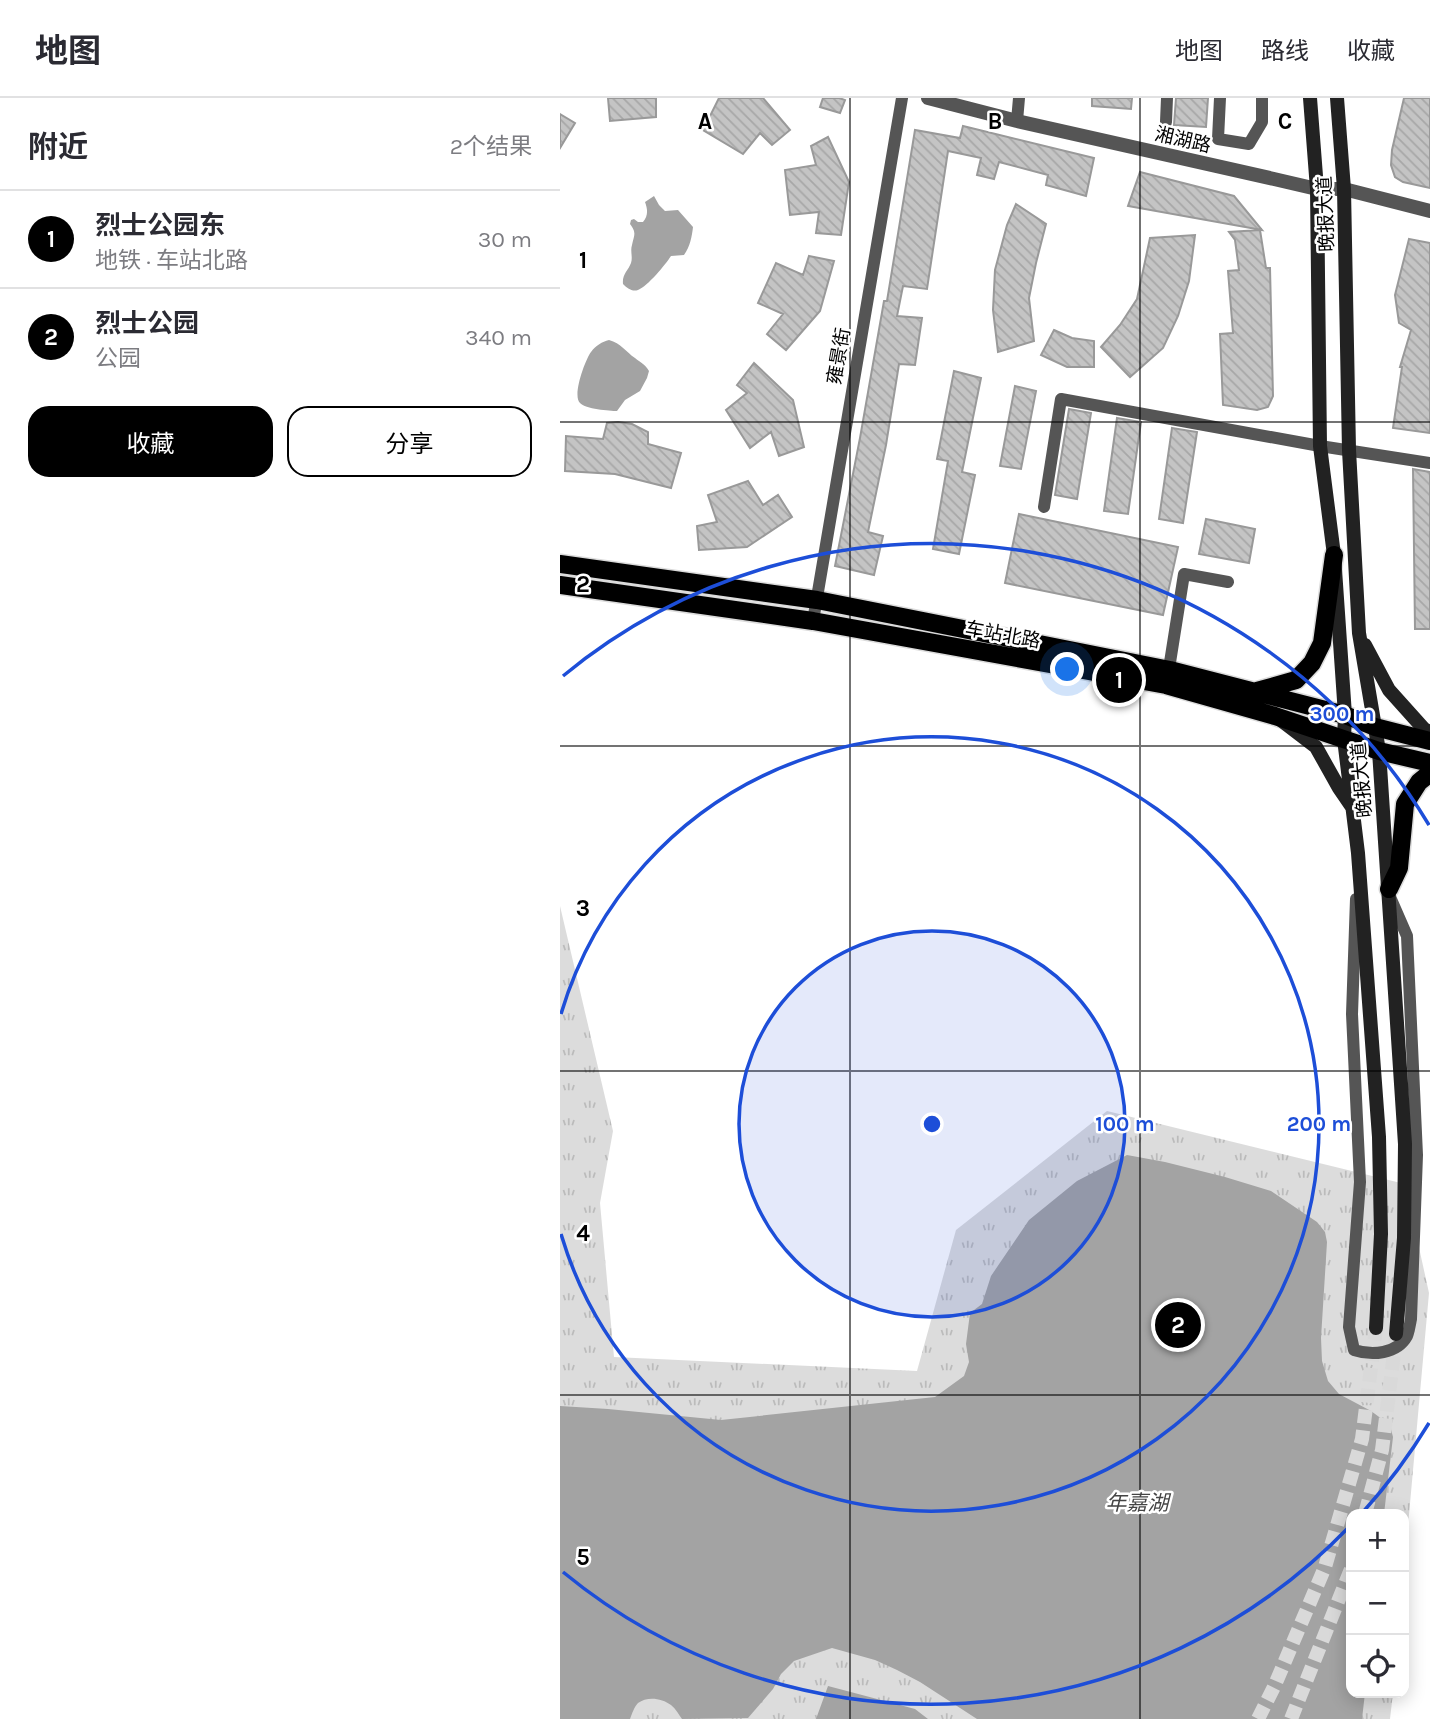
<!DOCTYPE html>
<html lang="zh">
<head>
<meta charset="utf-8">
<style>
	:root { --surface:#fff; --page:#f2f2f3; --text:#2b2b33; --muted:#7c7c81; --line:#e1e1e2; --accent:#000 }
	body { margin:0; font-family:Karla,"Noto Sans SC",sans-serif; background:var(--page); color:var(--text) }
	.controls { position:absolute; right:21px; bottom:21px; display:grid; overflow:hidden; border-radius:14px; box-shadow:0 4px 18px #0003 }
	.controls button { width:63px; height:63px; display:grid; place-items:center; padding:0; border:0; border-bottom:2px solid var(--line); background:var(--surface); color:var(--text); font:35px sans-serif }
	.you { position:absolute; left:508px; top:572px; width:24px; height:24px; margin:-18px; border:5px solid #fff; border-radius:50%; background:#1a73e8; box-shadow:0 0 0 10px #1a73e833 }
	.badge { display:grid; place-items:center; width:46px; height:46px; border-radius:50%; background:var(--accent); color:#fff; font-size:23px; font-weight:700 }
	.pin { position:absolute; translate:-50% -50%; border:4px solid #fff; box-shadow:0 2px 7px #0006 }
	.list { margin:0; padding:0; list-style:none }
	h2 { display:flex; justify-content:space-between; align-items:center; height:91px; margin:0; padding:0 28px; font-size:30px }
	h2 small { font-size:23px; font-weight:400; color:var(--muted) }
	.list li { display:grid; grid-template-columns:46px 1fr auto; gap:21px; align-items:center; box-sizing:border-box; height:98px; padding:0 28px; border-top:2px solid var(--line) }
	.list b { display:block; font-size:26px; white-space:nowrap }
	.list p { margin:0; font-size:23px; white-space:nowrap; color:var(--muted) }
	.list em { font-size:23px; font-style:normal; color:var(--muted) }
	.actions { display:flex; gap:14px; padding:21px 28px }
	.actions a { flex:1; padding:16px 0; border:2px solid var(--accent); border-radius:21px; text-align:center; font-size:24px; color:var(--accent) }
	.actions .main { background:var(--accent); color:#fff }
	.icon { flex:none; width:38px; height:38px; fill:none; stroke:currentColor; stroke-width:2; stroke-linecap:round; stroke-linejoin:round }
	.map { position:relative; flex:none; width:870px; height:1621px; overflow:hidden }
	header { display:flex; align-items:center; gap:42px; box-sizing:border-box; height:98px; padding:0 35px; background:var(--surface); border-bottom:2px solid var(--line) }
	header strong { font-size:33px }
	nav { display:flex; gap:38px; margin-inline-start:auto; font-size:24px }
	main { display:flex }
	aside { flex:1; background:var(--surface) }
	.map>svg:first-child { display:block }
</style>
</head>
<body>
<header>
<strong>地图</strong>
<nav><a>地图</a><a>路线</a><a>收藏</a></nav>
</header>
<main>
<aside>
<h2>附近<small>2个结果</small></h2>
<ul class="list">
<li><span class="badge">1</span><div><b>烈士公园东</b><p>地铁 · 车站北路</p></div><em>30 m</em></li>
<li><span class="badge">2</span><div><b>烈士公园</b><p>公园</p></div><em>340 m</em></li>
</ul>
<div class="actions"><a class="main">收藏</a><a>分享</a></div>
</aside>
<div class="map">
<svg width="870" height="1621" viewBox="0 0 870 1621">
	<defs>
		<pattern id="park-tufts" width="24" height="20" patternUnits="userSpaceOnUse" patternTransform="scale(1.75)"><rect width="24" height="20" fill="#dcdcdc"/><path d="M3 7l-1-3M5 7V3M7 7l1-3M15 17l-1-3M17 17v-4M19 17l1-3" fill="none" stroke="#bbb"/></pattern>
		<pattern id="building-back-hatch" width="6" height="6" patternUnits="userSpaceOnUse" patternTransform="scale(1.75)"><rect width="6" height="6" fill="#c4c4c4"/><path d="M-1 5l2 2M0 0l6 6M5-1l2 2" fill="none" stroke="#a7a7a7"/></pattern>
	</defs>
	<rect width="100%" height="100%" fill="#fff"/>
	<path fill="url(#park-tufts)" d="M0 808 53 1033 40 1105 54 1259 357 1273 396 1132 547 1013 845 1086 869 1195 844 1472V1416H791V1595H833L830 1621H0Z"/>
	<path fill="#a3a3a3" d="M94 98 99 107 105 113 118 112 133 129C132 138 130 149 124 157L111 158C105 167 88 188 78 192 72 194 67 190 63 186 62 176 68 173 71 165 73 159 70 153 72 147 74 137 77 135 70 126L71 122 74 121 78 124H83C88 118 88 112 85 104Z
		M49 242C61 245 66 254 75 260 81 265 84 265 89 273L87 280 80 293 65 302 57 313C50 313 25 311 20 305 12 298 25 262 31 254 36 247 42 244 49 242Z
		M567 1057 605 1064 665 1079 711 1093 757 1124 765 1134 767 1144 761 1240 762 1263 768 1283 779 1296 811 1313 830 1327 833 1339 824 1416H791V1595H805L802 1621H417L360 1584 337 1572 315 1562 272 1550 234 1563 221 1576 213 1591 188 1620 122 1621C119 1617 116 1611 111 1607 102 1600 87 1598 78 1605 74 1609 72 1616 70 1621H0V1308L48 1311 161 1322 375 1299 404 1278 409 1264 406 1246 410 1215 422 1206 431 1178 469 1122 517 1083Z
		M268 1588 355 1611 368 1621H256Z"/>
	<path fill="url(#building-back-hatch)" stroke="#999" stroke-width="2" d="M48 0H96V19L50 23Z
		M159 0H203L230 32 212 47 200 35 183 56 143 32Z
		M263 0H279L285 2 280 15 260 9Z
		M532 0H572L571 11 532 8Z
		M616 0H648L646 29 614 27Z
		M844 0H870V90L843 84 835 79 831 67 832 52Z
		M0 16 15 25 0 50Z
		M403 28 534 60 526 98 486 87 488 77 439 64 434 81 417 77 421 60 388 53 367 191 343 188 337 218 362 220 355 267 339 266 326 347 308 434 323 438 314 477 275 468 300 340 324 203H327L355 32 400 40Z
		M268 39 289 84 281 137 256 135 259 114 230 117 225 72 256 67 251 48Z
		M580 74 674 98 702 132 568 108Z
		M456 106 486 126 476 165 469 200 474 243 438 254 433 212 435 172 447 127Z
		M700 132 706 170H710L713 298 708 309 697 312 663 307 660 236 673 235 668 173 679 172 675 142 669 134Z
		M635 137 629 183 618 218 603 250 570 279 541 249 560 227 577 201 590 140Z
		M849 141 870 145V335L833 330 842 269H840L851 232 839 225 835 197Z
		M249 158 274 163 260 213 226 252 207 236 223 216 198 205 216 165 243 177Z
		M494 232 512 240 534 243V269H507L481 257Z
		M194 265 233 302 244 349 219 358 211 334 190 350 166 312 187 295 177 287Z
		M394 273 421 280 402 374 415 377 399 456 373 451 388 363 377 361Z
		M455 288 476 293 461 371 440 368Z
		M509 311 531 315 517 401 495 397Z
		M557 320 581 324 568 416 544 413Z
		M58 324 72 326 88 334V346L121 355 111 390 55 376 5 373 6 338 43 341 47 325Z
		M612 330 637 334 623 425 599 421Z
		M853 371 870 374V531H855Z
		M188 383 203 407 218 397 232 419 187 449 139 452 137 428 157 424 148 397Z
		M459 416 618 449 603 517 445 485Z
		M646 421 695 431 689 465 639 456Z"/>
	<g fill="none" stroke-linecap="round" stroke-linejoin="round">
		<path stroke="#d9d9d9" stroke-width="14" stroke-dasharray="14 7" stroke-linecap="butt" d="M805 1416 822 1352 836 1239
			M698 1621 714 1589 765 1469 802 1341 816 1230
			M731 1621 791 1471"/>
		<defs>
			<path id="primary" d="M0 466 257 502 610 572 785 617 815 629 870 643
				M0 487 253 523 606 587 715 618 819 653 870 665
				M697 593 736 582 752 565 762 545 774 457
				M829 791 839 770 845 706 859 684 870 675"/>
		</defs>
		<use href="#primary" stroke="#dbdbdb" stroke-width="21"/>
		<path stroke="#555" stroke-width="12" d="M660 0 658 41 689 46 702 24V0
			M457 23 459 0
			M606 24 607 0
			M484 409 501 301 760 348 870 365
			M253 523 342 0
			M608 577 624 476 668 484
			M796 801 792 916 800 1084 789 1229 794 1252C812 1258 837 1256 847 1238 849 1233 850 1226 851 1221L857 1057 847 838 830 799"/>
		<path stroke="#555" stroke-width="14" d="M368 0 457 23 714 81 757 91H784L870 113"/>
		<path stroke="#222" stroke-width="14" d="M750 0 757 91 760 348 774 457 785 617 784 641 798 755 819 1039 821 1136 816 1230
			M777 0 784 91 789 352 799 535 819 653 845 1046 844 1140 836 1236
			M805 547 829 592 864 631 870 634
			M722 623 756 649 779 690 792 709"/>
		<use href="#primary" stroke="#000" stroke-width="18"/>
	</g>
	<path fill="none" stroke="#000" stroke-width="2" stroke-opacity="0.55" d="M290 0V1621M580 0V1621M0 324H870M0 648H870M0 973H870M0 1297H870"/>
	<circle cx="372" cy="1026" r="193" fill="#1d4ed8" fill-opacity=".12"/>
	<g fill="none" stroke="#1d4ed8" stroke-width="3.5">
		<circle cx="372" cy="1026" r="193"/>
		<path d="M1 916A387 387 0 1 1 1 1136"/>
		<path d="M869 1325A580 580 0 0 1 803 1414M789 1429A580 580 0 0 1 3 1474M3 578A580 580 0 0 1 869 727"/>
	</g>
	<g text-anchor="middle" stroke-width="5" stroke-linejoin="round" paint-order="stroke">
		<g font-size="19" fill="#000" stroke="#fff">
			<text transform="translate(623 41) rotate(13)" y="7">湘湖路</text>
			<text transform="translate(765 116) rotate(-92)" y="7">晚报大道</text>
			<text transform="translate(278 258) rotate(-80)" y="7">雍景街</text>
			<text transform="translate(443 536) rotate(10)" y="7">车站北路</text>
			<text transform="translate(801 682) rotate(-95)" y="7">晚报大道</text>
		</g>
		<g font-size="21" font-style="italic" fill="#444" stroke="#fff">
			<text x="577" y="1412">年嘉湖</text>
		</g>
	</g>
	<g font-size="23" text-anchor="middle" font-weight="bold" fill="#000" stroke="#fff" stroke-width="5" stroke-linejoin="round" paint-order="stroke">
		<text x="145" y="31">A</text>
		<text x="435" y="31">B</text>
		<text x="725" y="31">C</text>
		<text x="23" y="170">1</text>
		<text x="23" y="494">2</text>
		<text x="23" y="818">3</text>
		<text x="23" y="1143">4</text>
		<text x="23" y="1467">5</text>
	</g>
	<circle cx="372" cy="1026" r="10" fill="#1d4ed8" stroke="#fff" stroke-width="3.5"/>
	<g font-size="21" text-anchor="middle" font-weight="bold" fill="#1d4ed8" stroke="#fff" stroke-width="5" stroke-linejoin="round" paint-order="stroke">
		<text x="782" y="623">300 m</text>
		<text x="565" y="1033">100 m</text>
		<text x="759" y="1033">200 m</text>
	</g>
</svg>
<div class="controls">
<button>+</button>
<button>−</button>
<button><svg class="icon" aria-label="locate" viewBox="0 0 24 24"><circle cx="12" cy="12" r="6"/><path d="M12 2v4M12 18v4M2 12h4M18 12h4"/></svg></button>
</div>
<div class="you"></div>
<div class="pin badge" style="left:559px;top:582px">1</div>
<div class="pin badge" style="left:618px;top:1227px">2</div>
</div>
</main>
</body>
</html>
